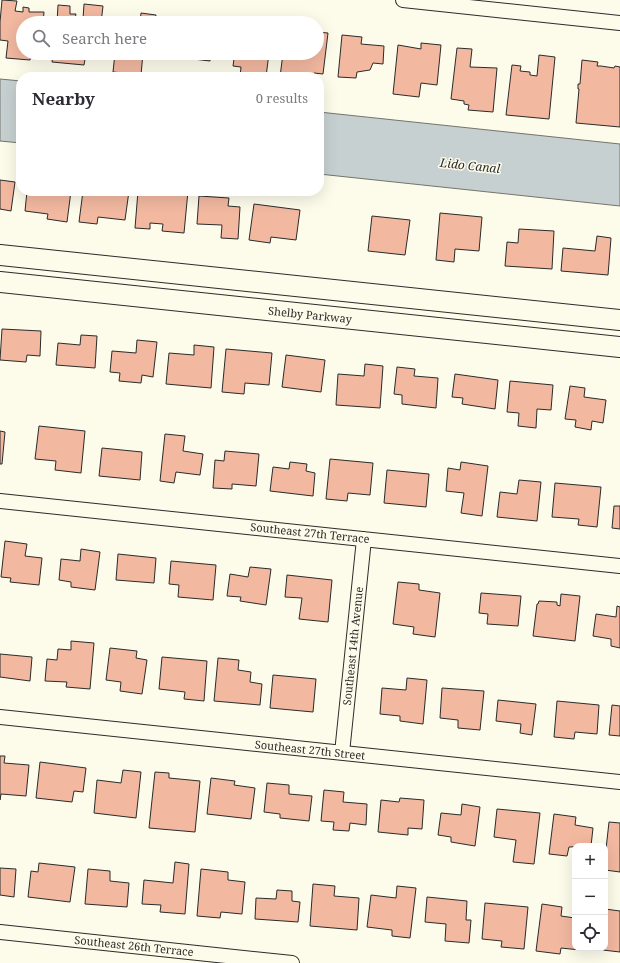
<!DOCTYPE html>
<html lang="en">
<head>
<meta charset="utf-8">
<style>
	:root { --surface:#fff; --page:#f7f7f7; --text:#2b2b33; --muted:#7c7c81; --line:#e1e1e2 }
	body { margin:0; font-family:"Noto Serif",serif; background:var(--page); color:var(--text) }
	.controls { position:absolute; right:12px; bottom:12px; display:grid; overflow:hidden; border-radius:8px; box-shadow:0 4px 16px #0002 }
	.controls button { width:36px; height:36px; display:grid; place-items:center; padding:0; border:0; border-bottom:1px solid var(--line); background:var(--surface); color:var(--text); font:20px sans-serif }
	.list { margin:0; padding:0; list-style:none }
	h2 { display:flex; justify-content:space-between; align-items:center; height:52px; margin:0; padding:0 16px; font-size:17px }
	h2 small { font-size:13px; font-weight:400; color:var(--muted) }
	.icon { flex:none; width:22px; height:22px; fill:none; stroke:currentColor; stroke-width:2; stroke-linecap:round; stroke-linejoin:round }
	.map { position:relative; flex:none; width:620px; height:963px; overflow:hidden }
	.search { position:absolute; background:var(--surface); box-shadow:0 4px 16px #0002; left:16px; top:16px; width:308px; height:44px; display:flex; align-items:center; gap:10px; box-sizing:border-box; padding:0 14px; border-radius:22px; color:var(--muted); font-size:15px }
	.panel { position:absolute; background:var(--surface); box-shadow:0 4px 16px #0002; left:16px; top:72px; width:308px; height:124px; border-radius:16px }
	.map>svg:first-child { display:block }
</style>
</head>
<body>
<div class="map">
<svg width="620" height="963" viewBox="0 0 620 963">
	<rect width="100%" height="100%" fill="#fdfbea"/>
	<path fill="#c7d0d0" stroke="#74746e" d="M0 79 21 81V143L0 141Z
		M319 112 620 144V206L319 174Z"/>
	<path fill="#f2b8a0" stroke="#2b2b2b" d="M2 0 17 1 15 11 23 12V7L29 8V12H44L43 23H23V53H31L30 60 6 58 8 41 0 40V22Z
		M84 4 103 6 101 23H57L58 5 70 6V14H76L75 18 83 19Z
		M141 13 156 15 155 23H140Z
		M197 18 215 20 214 23H174V19L197 23Z
		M317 32 328 33 323 74 314 73V77H280L283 53H317Z
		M342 35 362 37 361 44 384 46 383 64 373 63 370 70 357 72 356 78 338 77Z
		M421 43 441 45 437 85 421 83 419 97 393 94 398 45 421 49Z
		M457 48 472 49 470 67 497 68 493 112 468 110 469 105 464 104V101L451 99Z
		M53 53H96V55L94 56 86 54 84 65 52 62Z
		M115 53H143L141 75 113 72Z
		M193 53H211L210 61 193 59Z
		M226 53H269L266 77H240L241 67 233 66 234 59 225 58Z
		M539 55 555 57 549 119 506 115 512 65 521 66 520 71 530 72V75L537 76Z
		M582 60 598 62 597 66H601L614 68 615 66 620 67V127L576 123 579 89H578V84H580Z
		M0 180 15 182 11 211 0 209Z
		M27 191H71L67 222 47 219 48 214 25 211Z
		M83 191H129L125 220 98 217 97 224 79 222Z
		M138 191H188L184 233 162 231 163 224 150 223V229L135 228Z
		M199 196 229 198 228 206 240 207 238 239 221 238 222 225 197 224Z
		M254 204 300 210 296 240 271 237 270 243 249 240Z
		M440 213 482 217 479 251 455 249 454 262 436 260Z
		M372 216 410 220 405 255 368 251Z
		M519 229 554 231 552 269 505 266 507 242 518 243Z
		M597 236 611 238 608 275 561 271 563 248 595 251Z
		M2 329 41 331 40 356 27 355 26 362 0 360Z
		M81 335 97 336 95 368 56 365 58 343 80 345Z
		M137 340 157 342 153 377 142 375 141 383 119 381 120 373 110 372 112 351 136 353Z
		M194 345 214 347 211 388 166 384 169 353 194 355Z
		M226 349 272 353 269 385 245 383 244 394 222 392Z
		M286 355 325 360 321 392 282 387Z
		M365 364 383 366 380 408 336 405 338 374 364 376Z
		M397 367 415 369 414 376 438 378 436 408 402 404V395L394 394Z
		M455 374 498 380 495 409 462 404 463 398 452 397Z
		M510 381 553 385 551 410 537 409 536 428 518 426 519 413 507 412Z
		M570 386 585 388 584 397 606 400 603 423 592 421 591 430 575 427 576 420 565 419Z
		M39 426 85 431 81 473 55 470 56 461 35 459Z
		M0 431 5 432 2 464H0Z
		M165 434 185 436 183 451 203 454 200 475 176 472 174 483 160 481Z
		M102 448 142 452 140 480 99 476Z
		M225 451 259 454 256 486 232 484V489L213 488 215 460 224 461Z
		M330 459 373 463 370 495 348 493 347 501 326 499Z
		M290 462 307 464 306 471 315 473 313 496 270 491 273 467 289 469Z
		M461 462 488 466 482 516 461 513 464 493 446 491 448 468 460 470Z
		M387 470 429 474 426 507 384 503Z
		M519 480 541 482 537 521 497 517 500 492 517 494Z
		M555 483 601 487 597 527 578 525 579 519 552 517Z
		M614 506H620V529L612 528Z
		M5 541 27 544 25 556 42 558 39 585 10 582 11 578 1 577Z
		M81 549 100 552 95 590 71 587V582L59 580 61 559 80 561Z
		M118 554 156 558 154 583 116 580Z
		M171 561 216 565 213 600 178 597 179 585 169 584Z
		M250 567 271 569 266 605 240 601 241 597 227 596 230 574 248 577Z
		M287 575 332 580 328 622 299 619 302 598 285 597Z
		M398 582 419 584V590L440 593 435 637 413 634 414 627 393 624Z
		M481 593 521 596 518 626 487 624 488 614 479 613Z
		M561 594 580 596 575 641 533 636 537 604H538L539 601 557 602V605L560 606Z
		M617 606 620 607V648L611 646V639L593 636 596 614 616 617Z
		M71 641 94 643 90 689 66 687 67 682 45 681 47 659 57 660 58 649 71 650Z
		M110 648 137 651 136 658 147 660 142 694 120 691 121 682 106 680Z
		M0 654 32 657 30 681 0 677Z
		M162 657 207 661 204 701 184 699 185 692 159 689Z
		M218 658 239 660 238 670 251 672 250 682 262 684 260 705 214 701Z
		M273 675 316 679 313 712 270 708Z
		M407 678 427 680 423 724 400 721V716L380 714 382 688 406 690Z
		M442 688 484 691 480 730 458 728V720L440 718Z
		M498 700 536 704 532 735 520 733 521 724 496 721Z
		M557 701 599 705 597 734 575 732 574 739 554 737Z
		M612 705 620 706V736L609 735Z
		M0 756H5L4 763 29 765 26 796 1 794 0 800Z
		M40 762 86 768 83 792 74 791 72 802 36 798Z
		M123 770 141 772 136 818 94 813 97 780 121 783Z
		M155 772 169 773V778L200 781 195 832 149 828Z
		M211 778 235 781 234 785 255 788 251 819 207 814Z
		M267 783 289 785V794L312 796 309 821 280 818V814L264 812Z
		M324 790 344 792 343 802 367 804 366 825 350 823 349 831 333 830 334 822 321 821Z
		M400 798 424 800 422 829 408 828V835L378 832 381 800 399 802Z
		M462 804 480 807 475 846 451 842V837L438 835 441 813 461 815Z
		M497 809 540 813 534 864 513 862 516 840 494 837Z
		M554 814 576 817 575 825 593 828 591 846 569 847 567 856 549 854Z
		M609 822 620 823V872L605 870V858Z
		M175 862 189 864 185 914 160 912 161 905 142 904 144 880 173 883Z
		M39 863 75 867 70 902 28 897 31 871 38 872Z
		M0 868 16 869 14 897 0 895Z
		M88 869 110 871V881L129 883 127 907 85 904Z
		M201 869 228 872V880L245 882 242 914 221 912 220 918 197 916Z
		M313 884 335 886 334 896 359 898 357 930 310 926Z
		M397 886 416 888 410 938 392 936V930L367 927 371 895 396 898Z
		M277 890 292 891V901L300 902 298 922 255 919 256 898 276 899Z
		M427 897 467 901 466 920H471L469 943 445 941 446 924 425 922Z
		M485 903 528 907 524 949 501 947 502 941 482 939Z
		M542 904 562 907 561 916 575 918V948H581L580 950 561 948 560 954 536 951Z
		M605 909 620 911V952L594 949 605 948Z"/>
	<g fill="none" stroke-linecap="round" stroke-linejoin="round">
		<defs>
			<path id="street" d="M403 0 620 23
				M0 501 620 566
				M0 717 620 782
				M342 753 364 539
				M0 932 292 963"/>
			<path id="secondary" d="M0 255 620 320
				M0 282 620 347"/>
		</defs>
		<use href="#street" stroke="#2b2b2b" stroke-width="16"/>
		<use href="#secondary" stroke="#2b2b2b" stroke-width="22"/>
		<use href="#street" stroke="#fdfbea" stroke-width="14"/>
		<use href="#secondary" stroke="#fdfbea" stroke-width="20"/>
	</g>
	<g text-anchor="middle" stroke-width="3" stroke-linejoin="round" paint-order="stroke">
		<g font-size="11" fill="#2b2b2b" stroke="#fdfbea">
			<text transform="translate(310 315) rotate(6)" y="4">Shelby Parkway</text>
			<text transform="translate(310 533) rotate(6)" y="4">Southeast 27th Terrace</text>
			<text transform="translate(353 646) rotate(-84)" y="4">Southeast 14th Avenue</text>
			<text transform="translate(310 750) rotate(6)" y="4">Southeast 27th Street</text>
			<text transform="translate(134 946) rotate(6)" y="4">Southeast 26th Terrace</text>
		</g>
		<g font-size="12" font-style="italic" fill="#2b2b2b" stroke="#fdfbea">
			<text transform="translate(470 166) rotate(6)" y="4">Lido Canal</text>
		</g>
	</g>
</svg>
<div class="controls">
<button>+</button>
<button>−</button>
<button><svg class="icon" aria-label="locate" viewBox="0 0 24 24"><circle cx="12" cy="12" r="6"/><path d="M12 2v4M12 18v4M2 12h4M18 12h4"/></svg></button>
</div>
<div class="search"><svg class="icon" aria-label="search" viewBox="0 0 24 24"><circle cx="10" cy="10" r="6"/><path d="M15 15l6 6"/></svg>Search here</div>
<section class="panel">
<h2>Nearby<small>0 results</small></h2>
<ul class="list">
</ul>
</section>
</div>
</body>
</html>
